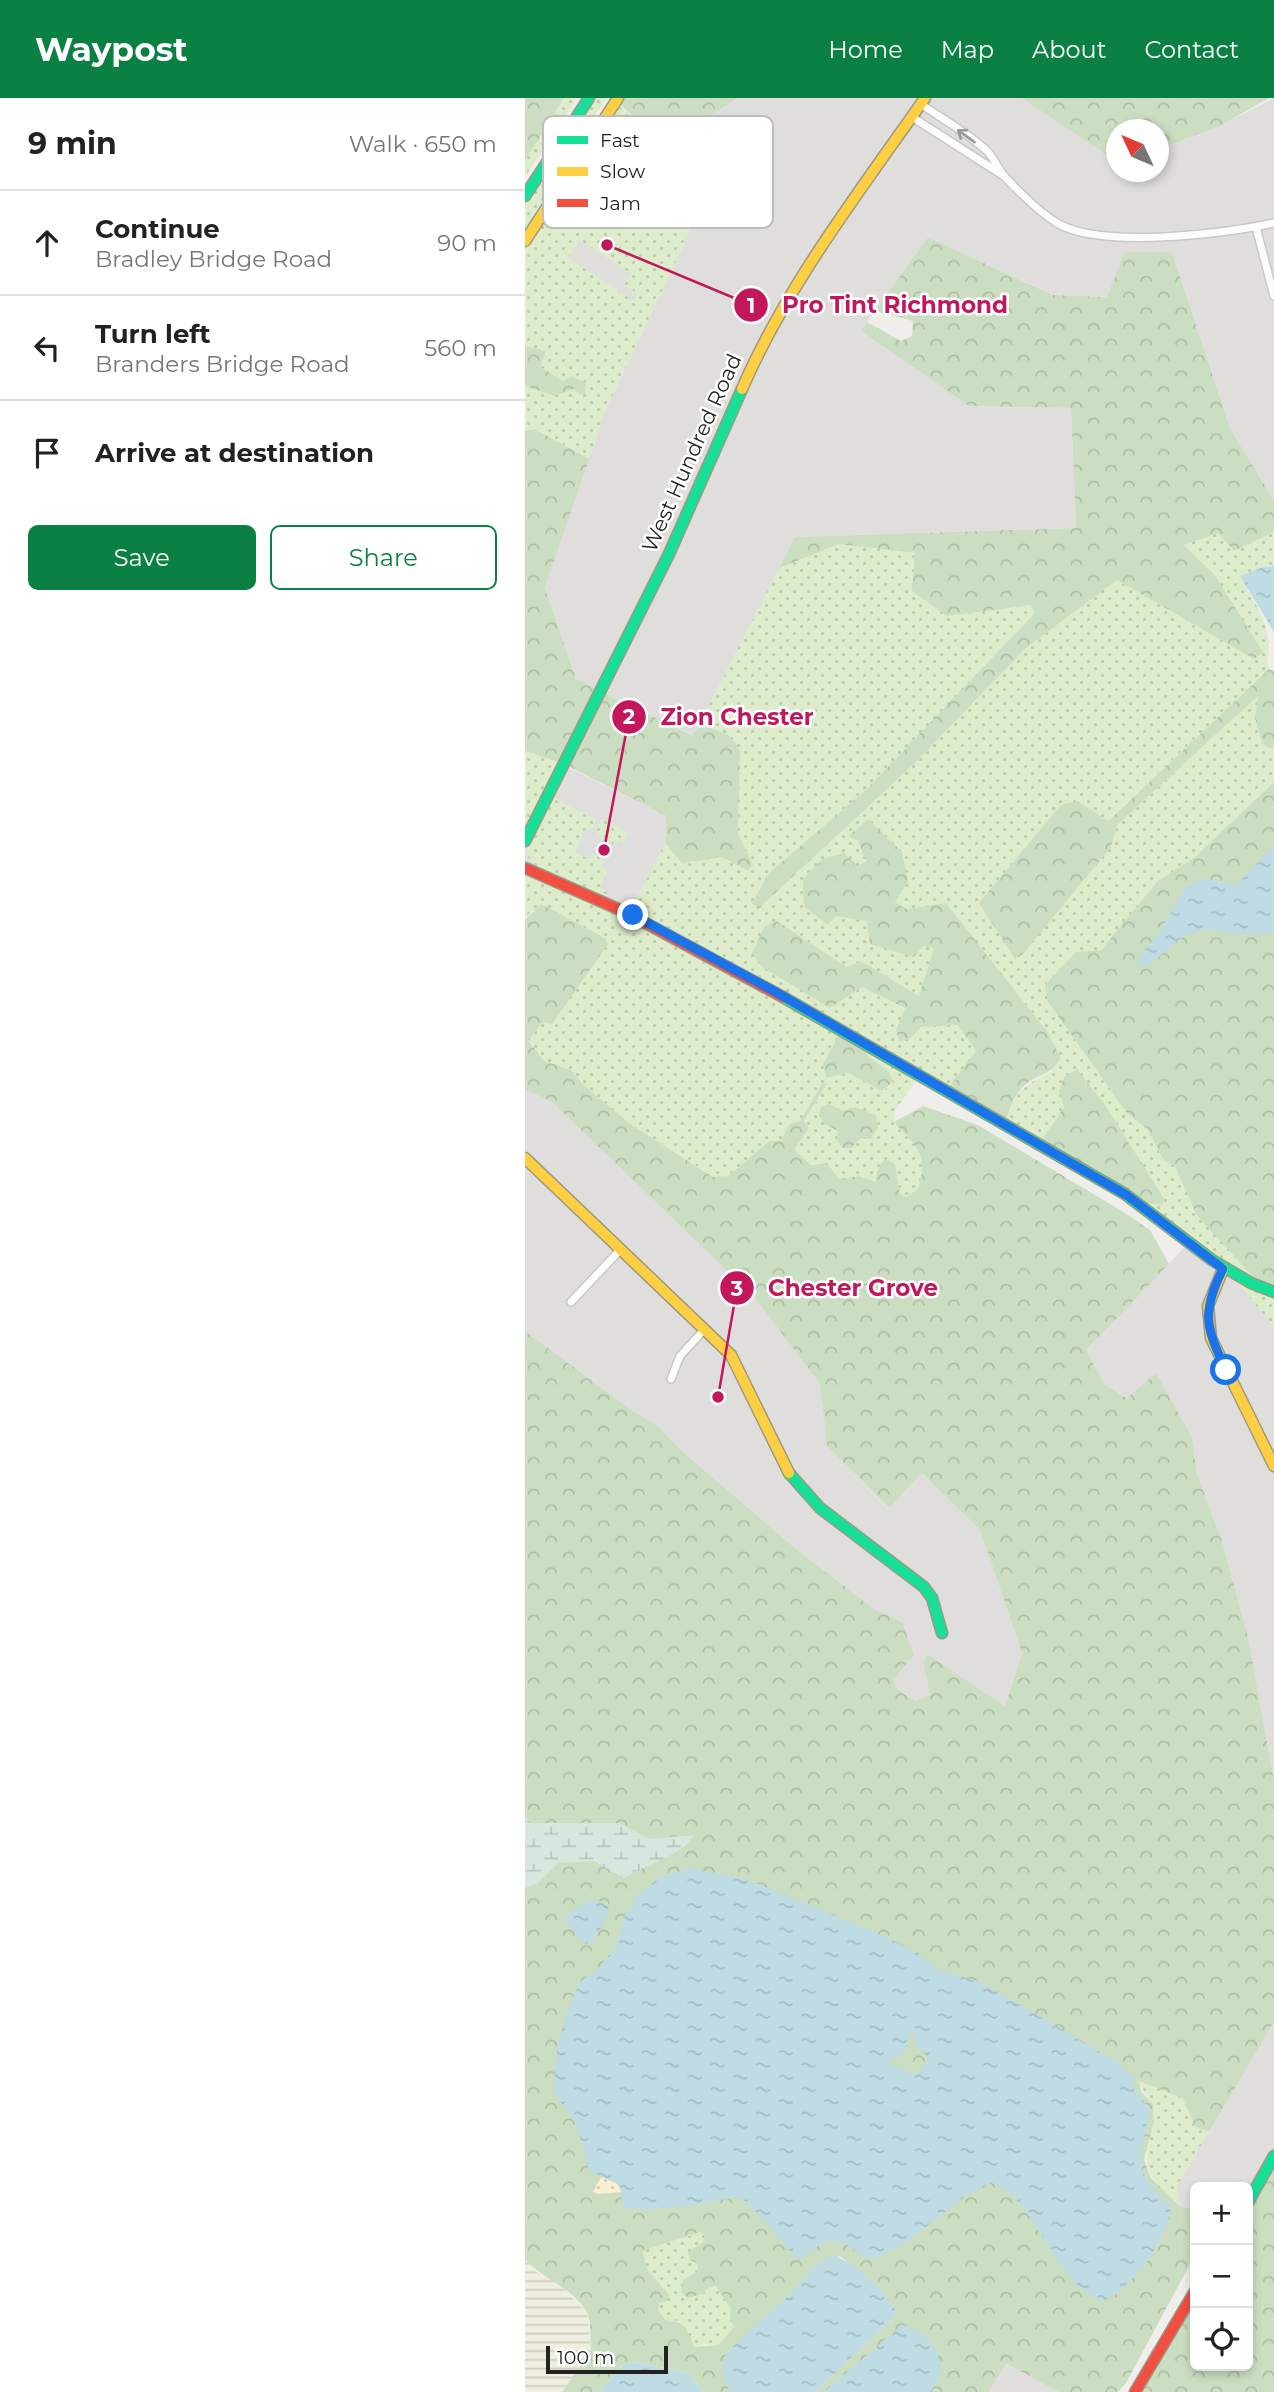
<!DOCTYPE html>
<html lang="en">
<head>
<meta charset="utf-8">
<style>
	:root { --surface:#fff; --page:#f2f2f2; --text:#222; --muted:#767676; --line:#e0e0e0; --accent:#0b8043 }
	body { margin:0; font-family:Montserrat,sans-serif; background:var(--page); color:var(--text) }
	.controls { position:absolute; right:21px; bottom:21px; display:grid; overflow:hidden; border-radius:10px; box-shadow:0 4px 10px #0003 }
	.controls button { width:63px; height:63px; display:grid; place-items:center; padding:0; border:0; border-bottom:2px solid var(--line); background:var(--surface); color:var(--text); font:35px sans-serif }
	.compass { position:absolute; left:581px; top:21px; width:63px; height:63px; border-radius:50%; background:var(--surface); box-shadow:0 4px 10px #0003; rotate:314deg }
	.scale { position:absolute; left:21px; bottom:18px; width:122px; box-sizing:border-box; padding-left:7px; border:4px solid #222; border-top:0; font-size:19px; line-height:24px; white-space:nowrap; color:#222; -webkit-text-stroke:5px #fff; paint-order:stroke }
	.stop { position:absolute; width:21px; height:21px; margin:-16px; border:5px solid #1a73e8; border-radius:50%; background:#fff }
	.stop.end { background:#1a73e8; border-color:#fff; box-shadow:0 2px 7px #0008 }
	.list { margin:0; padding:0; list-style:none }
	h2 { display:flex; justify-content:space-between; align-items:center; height:91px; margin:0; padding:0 28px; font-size:30px }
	h2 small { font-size:23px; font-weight:400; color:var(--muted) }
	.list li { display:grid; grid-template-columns:46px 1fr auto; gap:21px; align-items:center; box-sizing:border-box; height:105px; padding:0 28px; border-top:2px solid var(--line) }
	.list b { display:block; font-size:26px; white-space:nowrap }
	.list p { margin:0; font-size:23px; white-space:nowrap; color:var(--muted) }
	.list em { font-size:23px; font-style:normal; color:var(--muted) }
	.actions { display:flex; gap:14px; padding:21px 28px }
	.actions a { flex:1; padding:16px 0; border:2px solid var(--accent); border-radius:10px; text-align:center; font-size:24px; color:var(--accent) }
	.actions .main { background:var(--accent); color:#fff }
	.icon { flex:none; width:38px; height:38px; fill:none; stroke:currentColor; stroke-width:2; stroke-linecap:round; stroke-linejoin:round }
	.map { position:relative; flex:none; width:749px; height:2294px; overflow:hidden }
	header { display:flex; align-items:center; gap:42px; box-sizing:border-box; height:98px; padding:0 35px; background:var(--accent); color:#fff }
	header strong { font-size:33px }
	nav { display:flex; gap:38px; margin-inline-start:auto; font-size:24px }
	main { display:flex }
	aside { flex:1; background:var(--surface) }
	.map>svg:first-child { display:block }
</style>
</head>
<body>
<header>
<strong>Waypost</strong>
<nav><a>Home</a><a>Map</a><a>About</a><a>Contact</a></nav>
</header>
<main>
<aside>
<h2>9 min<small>Walk · 650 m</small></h2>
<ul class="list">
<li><svg class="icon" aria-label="ahead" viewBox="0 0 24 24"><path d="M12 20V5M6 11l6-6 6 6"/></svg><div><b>Continue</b><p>Bradley Bridge Road</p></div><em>90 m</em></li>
<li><svg class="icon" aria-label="left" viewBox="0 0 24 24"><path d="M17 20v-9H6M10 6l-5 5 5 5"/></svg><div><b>Turn left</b><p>Branders Bridge Road</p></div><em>560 m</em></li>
<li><svg class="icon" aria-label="arrive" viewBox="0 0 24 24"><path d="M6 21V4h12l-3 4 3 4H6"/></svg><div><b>Arrive at destination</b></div></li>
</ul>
<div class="actions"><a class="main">Save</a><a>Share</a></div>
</aside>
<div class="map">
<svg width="749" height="2294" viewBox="0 0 749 2294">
	<defs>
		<pattern id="farmland-rules" width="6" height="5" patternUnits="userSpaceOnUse" patternTransform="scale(1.75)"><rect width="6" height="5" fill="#efefdf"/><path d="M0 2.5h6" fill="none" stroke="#cdcdbf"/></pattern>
		<pattern id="grass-dots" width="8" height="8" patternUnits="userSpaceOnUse" patternTransform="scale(1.75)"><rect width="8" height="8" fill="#ddeccb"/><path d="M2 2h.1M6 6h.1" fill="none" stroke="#bdcaae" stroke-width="1.8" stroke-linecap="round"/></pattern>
		<pattern id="forest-crowns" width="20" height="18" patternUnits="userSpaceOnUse" patternTransform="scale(1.75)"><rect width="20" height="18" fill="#cbdec1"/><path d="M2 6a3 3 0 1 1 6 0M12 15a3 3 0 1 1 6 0" fill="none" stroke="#aebea6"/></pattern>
		<pattern id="wetland-marsh" width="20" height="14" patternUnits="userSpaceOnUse" patternTransform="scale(1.75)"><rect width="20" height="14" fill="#d9e6de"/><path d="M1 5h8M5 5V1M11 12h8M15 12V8" fill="none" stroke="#bac5be"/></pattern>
		<pattern id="sand-dots" width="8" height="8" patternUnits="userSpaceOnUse" patternTransform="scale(1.75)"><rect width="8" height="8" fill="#f8f0d0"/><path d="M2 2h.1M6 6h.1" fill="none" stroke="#d4ceb2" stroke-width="1.8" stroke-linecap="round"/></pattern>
		<pattern id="water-ripples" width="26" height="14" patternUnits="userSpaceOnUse" patternTransform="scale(1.75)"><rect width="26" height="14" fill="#bfdbe3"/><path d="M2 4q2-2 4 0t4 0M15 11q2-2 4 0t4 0" fill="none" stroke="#a4bcc2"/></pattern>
	</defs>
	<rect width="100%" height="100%" fill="#f0eeeb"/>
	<path fill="#dfdedc" d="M213 0H496L591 63 592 74H634V51L695 28 749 0V403L705 330 647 154 583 199 529 197 403 139 336 233 444 308 546 310 551 430 270 439 169 638 51 581 20 490 78 318 181 99 153 37Z
		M0 992 26 1003 229 1199 295 1286 302 1348 363 1410 397 1375 455 1432 497 1555 480 1608 402 1556 398 1564 405 1597 390 1603 373 1592 368 1583 377 1524 349 1511 271 1451 157 1353 132 1327 108 1313 0 1233Z
		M663 1146 714 1182 749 1222V1682L723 1539 698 1446 672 1376 667 1339 631 1276 603 1300 580 1287 560 1252Z
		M749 1924V2058L723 2103V2089H670V2112L654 2108 652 2088Z
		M481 2264 534 2294H464Z"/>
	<path fill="#dededc" d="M39 666 140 745 104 814 0 769V743Z"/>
	<path fill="url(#farmland-rules)" d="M0 2162 11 2174 32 2184 62 2215 66 2254 37 2294H0Z"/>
	<path fill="url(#grass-dots)" d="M39 0H52L0 79V63Z
		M68 0H81L0 131V104Z
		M91 4 149 54 160 53 181 99 78 318 64 361 11 331 0 333V288L28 298 50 291 46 279 38 283 15 269 20 253 0 248V148Z
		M749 434V468L744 467 721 490C735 512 749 537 742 563L744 571 582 723 553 703 586 749 593 726 734 597 746 651 749 647V684L670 759 632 785 576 852 551 854 520 887 523 904 602 1015 622 1031 638 1061 650 1068 671 1116 749 1194V1230L706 1176 620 1110 534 993 539 1009 514 1046 480 1026C490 995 497 987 527 974L521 932 421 805 381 811 369 804 333 743 342 763 333 769 310 818 343 823 410 850 394 898 336 863 321 869 252 823 337 889 380 911 371 932 386 940 396 929 433 926 452 953 421 993 104 814 140 745 157 765 197 759 223 772 213 735 215 653 205 638 175 625 254 470 314 446 390 455 422 518 506 507 511 515 342 691 245 774 233 811 389 666 501 550 592 482 729 561 737 554 689 476 658 446 693 435 709 453Z
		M0 653 39 666 0 742Z
		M29 699 72 722 68 730 60 731 50 755 64 761 67 755 79 763 77 769 83 774 75 789 83 794 80 798 10 767 4 761 1 750Z
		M77 720 103 734 99 744 93 742 91 747 77 741 71 731Z
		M0 775C111 818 210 878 314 937L298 966 301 980 322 975 358 993 368 985 364 974 339 955 338 950 392 982 370 1012 369 1024C392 1049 404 1056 393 1091L381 1099 375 1096 370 1066 353 1070 350 1084 334 1078 314 1081 302 1065 286 1067 268 1051 284 1031 279 1024 302 987 298 984 275 1023 264 1026 256 1043H244L203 1078 189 1079 104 1025 62 990 46 972 19 963 3 941 18 923 8 811 0 822Z
		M614 1982 659 2000 670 2029 684 2034 652 2088 654 2108C632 2086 616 2077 624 2044 627 2033 630 2023 628 2011 626 2000 616 1994 614 1982Z
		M176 2134 180 2136 172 2174 177 2196 186 2188H192L207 2211 210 2229 194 2247 180 2246 169 2249 154 2223 141 2222 133 2212 134 2205 144 2197 123 2172 117 2153Z"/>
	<path fill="url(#forest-crowns)" fill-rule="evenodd" d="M0 0H39L0 63Z
		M94 0H213L154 37 160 53 149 54 92 4Z
		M496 0H744L695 28 634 51V32H592L591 63Z
		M403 139 528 197 582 199 600 154H647L705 330 749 403V434L709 453 693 435 659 447 689 476 738 554 729 561 592 482 501 550 389 666 233 811 227 805 245 774 342 691 510 515 506 507 422 518 387 493 390 455 314 446 254 470 270 439 551 430 546 310 444 308 336 233 342 224 376 243 387 238 388 223 350 213Z
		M0 248 21 253 15 269 38 283 46 279 61 284 60 295 56 297 49 291 29 298 0 288Z
		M10 331 64 361 20 490 51 581 168 638 175 625 205 638 215 653 213 735 228 767 223 773 197 759 157 765 140 745 141 718 39 666 0 653V333Z
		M744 571 749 573V647L746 651 737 646 730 619 733 598 593 726 586 749 498 856 490 861 454 805 536 707 553 703 583 723Z
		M749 684V1193L736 1188 671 1116 650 1068 638 1061 622 1031 602 1015 523 904 520 887 551 854 576 852 632 784 670 759Z
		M343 721 377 754 383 784 370 804 381 811 421 805 521 932 536 960C523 980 515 974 501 986 489 997 484 1012 480 1026L421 993 451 953 433 927 396 929 386 940 374 944 371 932 380 910 337 889 305 910 237 869 227 855 240 828 252 823 321 869 336 863 394 898 409 850 398 848 389 859 345 846 342 823 310 818 303 827 279 809 278 781 298 761 319 755 333 769 341 763 333 743 324 738Z
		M16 806 80 840 83 846 27 926 18 924 3 942 19 963 46 972 62 990 104 1025 188 1079 203 1078 244 1043H256L264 1026 275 1023 298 984 302 986 279 1023 284 1031 269 1051 286 1067 302 1065 314 1081 334 1078 350 1084 353 1070 360 1061 370 1066 375 1096 381 1099 393 1091C404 1056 392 1049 369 1024L398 1008 453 1027 597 1113 625 1132 644 1166 561 1252 580 1287 602 1300 631 1275 667 1339 672 1376 698 1446 723 1539 749 1682V1924L684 2034 670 2029 658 2000 614 1983 616 1993 628 2007 629 2024 619 2062 626 2080 654 2108 670 2112V2157L601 2285 593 2294H534L481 2265 464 2294H405L413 2282 378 2227 299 2294H290L372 2217 355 2192 315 2158 290 2168 271 2191 204 2253C194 2267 198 2281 206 2294H178L163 2275 110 2264 97 2268 74 2294H37L66 2254C65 2243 67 2225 62 2215 51 2192 17 2180 0 2162V1233L108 1313 132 1327 157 1353 271 1451 349 1511 377 1524 389 1557 368 1582 373 1592 390 1603 405 1597 398 1564 402 1556 480 1608 497 1555 455 1432 397 1375 364 1410 302 1348 295 1286 229 1199 26 1003 0 992V822ZM175 2134 180 2137 178 2144 163 2154 165 2162 173 2166 172 2174 158 2182 156 2194 163 2200 177 2196 186 2188H191L206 2211 205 2221 209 2229 194 2247 169 2249C163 2232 160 2223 141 2222L133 2212 134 2205 142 2203 144 2197 123 2172 117 2153Z
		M314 937 338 950 339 955 364 974 368 984 357 993 323 975 301 980 298 966Z
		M552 972 578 1004 640 1102 637 1107 614 1104 514 1046 539 1009 534 993 540 978Z
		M304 1006 318 1013 330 1009 351 1017 353 1030 346 1041 336 1040 326 1050H318L312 1043 313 1033 300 1026 294 1018 296 1009Z
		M749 2066V2294H614L670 2199V2268H723V2110Z"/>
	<path fill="url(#wetland-marsh)" d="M0 1720 7 1725H94L124 1741 169 1737C156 1759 120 1766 99 1780L69 1763 33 1765 12 1786 0 1789Z"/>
	<path fill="url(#sand-dots)" d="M76 2079 89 2082 98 2094 73 2096 68 2094Z"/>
	<path fill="#e0dfde" d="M55 142 106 176 98 186 112 195 109 203 43 160Z
		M47 671 141 718 140 745 113 798 98 791 91 798 77 791 87 772 97 776 109 749 107 736 74 719 72 722 32 702Z"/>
	<path fill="url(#water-ripples)" fill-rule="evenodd" d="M749 468V534L715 478 738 469Z
		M749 747V833C719 844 694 826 668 834 651 839 627 871 614 868L615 857 633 836 660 790 678 780 711 787Z
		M165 1770 220 1781 241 1789 366 1841 392 1854 413 1872 456 1884 589 1962 608 1978 609 1990 625 2012C622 2037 607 2061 623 2084 629 2094 639 2100 646 2109 643 2140 607 2192 578 2203 530 2189 507 2094 466 2085 429 2098 393 2144 353 2159 335 2166 325 2140 305 2143 292 2144 285 2158 273 2162L223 2105 213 2099C189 2103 118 2118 98 2108L95 2087 64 2073 52 2026 31 1998 29 1989 32 1951 42 1911 56 1883 72 1872 90 1850 100 1818 111 1799 134 1780ZM387 1929 391 1948 404 1960 392 1977 362 1966 380 1953Z
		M75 1803 83 1808 84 1816 68 1843 60 1846 40 1823V1818L59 1804Z
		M306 2158C324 2158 368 2199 372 2217L290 2294H206L196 2276 200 2258 210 2246 260 2201 290 2168Z
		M377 2227C395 2228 420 2255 416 2274 414 2281 409 2288 405 2294H299Z
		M110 2264 163 2275 178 2294H74L97 2268Z"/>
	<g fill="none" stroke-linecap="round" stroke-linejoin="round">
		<defs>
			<path id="street" d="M396 6C417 21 443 35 462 53 469 60 473 71 480 79 495 95 514 114 532 125 575 151 700 136 749 125
				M387 19 479 78
				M731 129 749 198
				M46 1204 95 1152
				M146 1281 155 1258 179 1232"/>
			<path id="fast" d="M0 98 64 0
				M0 743 144 456 217 291
				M258 899 600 1096 687 1162 726 1185 749 1194
				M264 1375 295 1410 399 1489 407 1500 417 1535
				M723 2104 749 2058"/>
			<path id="slow" d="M0 143 93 0
				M217 291C262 187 335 93 400 0
				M0 1060 206 1257 264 1375
				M698 1171 683 1208 686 1240 749 1368"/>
			<path id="jam" d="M0 770 100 814 258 899
				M610 2294 670 2193"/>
		</defs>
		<use href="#street" stroke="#c9c8c7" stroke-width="10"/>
		<use href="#fast" stroke="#999a82" stroke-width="13"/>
		<use href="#slow" stroke="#999a82" stroke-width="13"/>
		<use href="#jam" stroke="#999a82" stroke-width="13"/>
		<use href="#street" stroke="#fdfcfc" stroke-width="7"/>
		<use href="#fast" stroke="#16e098" stroke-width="10"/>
		<use href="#slow" stroke="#ffcf43" stroke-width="10"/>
		<use href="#jam" stroke="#f24e42" stroke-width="10"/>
	</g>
	<defs><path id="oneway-shaft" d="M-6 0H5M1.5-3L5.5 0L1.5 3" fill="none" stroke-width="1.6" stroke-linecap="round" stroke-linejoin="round" transform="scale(1.75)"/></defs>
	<use stroke="#9a9a9a" href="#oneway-shaft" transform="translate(441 38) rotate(-144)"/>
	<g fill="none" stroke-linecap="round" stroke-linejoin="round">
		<path stroke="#1a73e8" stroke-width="9" d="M108 817 249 893 603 1098 698 1171C676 1214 681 1230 701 1272"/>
	</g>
	<g text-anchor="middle" stroke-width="5" stroke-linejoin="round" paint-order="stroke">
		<g font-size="21" fill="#222" stroke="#fff">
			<text transform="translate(167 355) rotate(-66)" y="7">West Hundred Road</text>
		</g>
	</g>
	<rect x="18" y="18" width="230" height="112" rx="10" fill="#fff" stroke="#bdbdbd" stroke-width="2"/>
	<rect x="32" y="38" width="31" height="8" fill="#16e098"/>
	<rect x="32" y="69" width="31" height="9" fill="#ffcf43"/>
	<rect x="32" y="101" width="31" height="8" fill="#f24e42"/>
	<g font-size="19" fill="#222">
		<text x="75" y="49">Fast</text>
		<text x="75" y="80">Slow</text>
		<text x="75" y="112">Jam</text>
	</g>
	<path fill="none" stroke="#c2185b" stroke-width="2.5" d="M82 147L226 207M79 752L104 619M193 1299L212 1190"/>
	<g fill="#c2185b" stroke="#fff" stroke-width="2.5">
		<circle cx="82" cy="147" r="7"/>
		<circle cx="79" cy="752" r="7"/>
		<circle cx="193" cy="1299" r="7"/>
		<circle cx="226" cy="207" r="18"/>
		<circle cx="104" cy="619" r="18"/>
		<circle cx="212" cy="1190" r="18"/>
	</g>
	<g font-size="21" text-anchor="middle" font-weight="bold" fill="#fff">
		<text x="226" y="215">1</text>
		<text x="104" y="626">2</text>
		<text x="212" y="1198">3</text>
	</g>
	<g font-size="23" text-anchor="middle" font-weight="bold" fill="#c2185b" stroke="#fff" stroke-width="5" stroke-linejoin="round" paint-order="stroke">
		<text x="370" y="215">Pro Tint Richmond</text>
		<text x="212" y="627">Zion Chester</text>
		<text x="328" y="1198">Chester Grove</text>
	</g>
</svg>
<div class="controls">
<button>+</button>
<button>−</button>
<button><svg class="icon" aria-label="locate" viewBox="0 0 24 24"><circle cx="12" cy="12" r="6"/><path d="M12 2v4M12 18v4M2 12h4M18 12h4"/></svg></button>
</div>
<svg class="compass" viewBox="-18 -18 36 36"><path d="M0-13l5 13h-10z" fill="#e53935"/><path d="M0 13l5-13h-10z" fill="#767676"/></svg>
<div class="scale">100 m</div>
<div class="stop" style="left:701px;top:1272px"></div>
<div class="stop end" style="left:108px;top:817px"></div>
</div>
</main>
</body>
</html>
